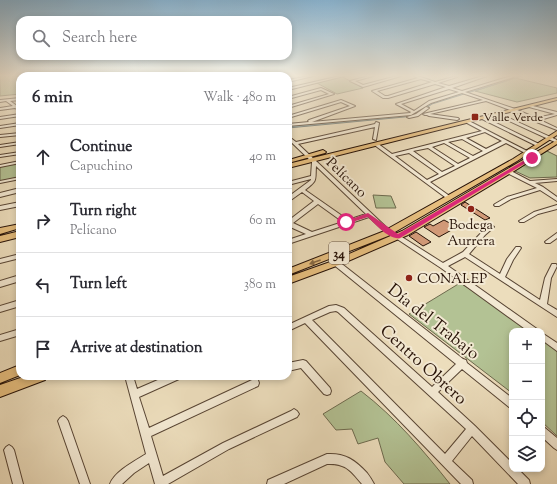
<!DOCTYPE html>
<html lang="en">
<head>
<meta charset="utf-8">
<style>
	:root { --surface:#fff; --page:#f2f2f3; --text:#2b2b33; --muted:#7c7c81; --line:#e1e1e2 }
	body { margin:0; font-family:"Sorts Mill Goudy",serif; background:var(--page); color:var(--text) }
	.controls { position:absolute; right:12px; bottom:12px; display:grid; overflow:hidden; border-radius:8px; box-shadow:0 2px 6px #0003 }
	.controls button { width:36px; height:36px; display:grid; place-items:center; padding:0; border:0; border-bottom:1px solid var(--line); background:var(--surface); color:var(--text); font:20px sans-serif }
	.stop { position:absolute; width:12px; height:12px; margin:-9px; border:3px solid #db2777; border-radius:50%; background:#fff }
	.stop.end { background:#db2777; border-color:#fff; box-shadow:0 1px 4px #0008 }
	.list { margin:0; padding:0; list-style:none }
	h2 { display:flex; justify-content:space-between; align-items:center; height:52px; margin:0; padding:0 16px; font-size:17px }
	h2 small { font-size:13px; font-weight:400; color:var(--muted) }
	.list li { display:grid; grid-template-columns:26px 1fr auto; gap:12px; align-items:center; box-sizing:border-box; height:64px; padding:0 16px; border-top:1px solid var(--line) }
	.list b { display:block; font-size:15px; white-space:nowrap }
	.list p { margin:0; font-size:13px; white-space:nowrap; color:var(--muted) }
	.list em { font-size:13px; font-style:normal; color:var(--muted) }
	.icon { flex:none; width:22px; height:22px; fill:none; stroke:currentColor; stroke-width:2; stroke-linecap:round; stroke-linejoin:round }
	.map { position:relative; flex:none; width:557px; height:484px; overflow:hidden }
	.search { position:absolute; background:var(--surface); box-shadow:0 2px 6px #0003; left:16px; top:16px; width:276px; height:44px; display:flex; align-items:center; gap:10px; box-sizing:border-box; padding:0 14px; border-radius:12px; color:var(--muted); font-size:15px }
	.panel { position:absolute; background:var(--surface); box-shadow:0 2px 6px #0003; left:16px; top:72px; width:276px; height:308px; border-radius:12px }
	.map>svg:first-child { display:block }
</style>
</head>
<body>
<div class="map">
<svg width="557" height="484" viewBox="0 0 557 484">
	<rect width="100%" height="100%" fill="#ecddbc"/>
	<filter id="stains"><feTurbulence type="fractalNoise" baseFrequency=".005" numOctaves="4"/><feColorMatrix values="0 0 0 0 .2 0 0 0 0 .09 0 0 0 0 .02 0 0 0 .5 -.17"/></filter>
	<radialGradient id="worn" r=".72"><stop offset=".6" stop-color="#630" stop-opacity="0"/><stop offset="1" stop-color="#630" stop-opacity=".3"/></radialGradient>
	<path fill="#b3c294" stroke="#6d6a4e" d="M0 76H39H20V94L0 96Z
		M341 76 363 88 337 94 317 83Z
		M515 78 557 88V93L517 102 475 91Z
		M547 151 557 156V177L530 178 515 171Z
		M20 162V178L0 182V166Z
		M373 195 391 196 396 208H376Z
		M460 283 500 307 532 331H512V393L409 314Z
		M542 339 557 350V436L542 422Z
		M361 391C396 418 423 450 450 484H404L385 462 378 438 358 444 352 429 336 430 323 414Z"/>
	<path fill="#9bbab9" stroke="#6d7772" d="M513 76H522L432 104 415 116 288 128V126L411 114 425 104Z"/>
	<path fill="#d19977" stroke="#271207" d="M465 202 490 218 485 220 461 205Z
		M444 220 457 227 439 237 424 227 430 224 433 226Z
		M416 232 431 242 423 246 409 236Z"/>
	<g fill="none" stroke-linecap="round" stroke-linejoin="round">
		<defs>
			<path id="minor" d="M309 76H313L288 82V80Z
				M340 76H344L288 90V88Z
				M369 76H373L355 81 363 85 397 76H401L363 87 350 81Z
				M414 76H418L435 82 457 76V77L438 83 449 86 483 76H487L452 88 462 91 511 76H514V77L465 92 515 109 536 118 555 114 529 107V105L557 112V115L540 120 557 128V130L534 121 513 111 486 101 430 114 458 118 459 119 457 120 429 116 427 115H425L423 114 483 100 462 93 431 103 411 115 288 126V124L309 122 308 121 309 120 350 106 341 102 288 118V116L341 100 355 106 312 122 410 113 411 112 396 104 446 87 435 84 388 98H383L372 91 418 78ZM421 79 432 82 388 96H385L377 91ZM449 89 459 92 429 101 414 111 401 104Z
				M321 88 334 94 288 108V106L329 94 321 90 288 99V97Z
				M20 98V100L10 101 20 108V111L15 108 0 110V108L13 106 6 101 0 102V100Z
				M426 107 429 108 418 116 409 118 407 117 416 114Z
				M496 113H498L557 140V143L496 115Z
				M20 114V116L0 119V117Z
				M482 117H484L541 145 537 146 482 119Z
				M467 121H469L529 152 525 153 506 143 430 182 451 197 452 198 449 200 373 144 377 143 392 154 482 131 467 123ZM485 132 502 141 486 149 466 138ZM462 139 483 151 473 156 448 142ZM444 143 470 158 458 164 432 147ZM428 148 455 166 442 172 413 151ZM409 153 439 174 427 180 395 156Z
				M376 122 379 123 376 140 373 139 375 127 298 144 386 227 443 263 463 252 481 233 489 226H493L494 227 493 228 485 235 469 254 500 274 507 259 516 247H520L521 248 513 260 505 277 540 300 545 278 552 264H556L557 266 551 278 547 304 557 310V317L465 257 448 266 537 329 538 331H528L441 268 382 229 369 217 288 244V240L306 234 288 226V221L314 201 302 192 288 202V197L311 180V179L288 185V182L311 176 312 162 288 139V136L296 142 375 124ZM316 166 366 214 348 220 305 190C318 180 315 181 316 166ZM318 204 343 222 312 232 293 223Z
				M20 123V125L0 128V126Z
				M20 133V135L0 137V135Z
				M20 142V144L0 147V145Z
				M20 152V154L0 157V155Z
				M20 161V163L0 167V165Z
				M507 171H511L530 181 557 179V181L535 183 543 187 557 197V201L540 190 511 199 499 206H495L494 205 495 204 507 197 537 188 507 173Z
				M20 177V179L0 183V181Z
				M20 188V192L0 197V193Z
				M20 202V206L0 210V206Z
				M557 205V209L538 214 524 222H520L519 221 534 212Z
				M557 233V238L550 243H546L545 242 546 241Z
				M20 254V258L0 263V259Z
				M334 261H338L463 359 466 360 467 363 512 398V408L509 407 462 369 438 392 475 426 512 463V469H518L529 480 530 484H518L472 436 452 461 472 480 473 484H461L305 323 288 331V325L329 306 336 305 344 308 432 387 456 364 334 265 333 263ZM336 311 338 312 466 429 445 454 312 320 330 312Z
				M20 275V281L0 287V281Z
				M20 300V306L0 312V306Z
				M20 329V335L0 341V335Z
				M542 333 557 343V351L542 340Z
				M303 360 306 361 330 388 331 391 330 394 327 395 324 394 301 368 288 371V363Z
				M125 376H133L137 389 167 376H180L179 379 139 397 149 428 252 380 255 379 258 380 259 383 258 386 151 436 163 476 223 443 291 411 294 409 297 411 299 414 297 417 229 449 168 484H155L149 463 134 473 122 484H110C115 471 135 461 146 454Z
				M63 416 66 418 68 421 90 484H80L58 421 60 418Z
				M542 426 545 428 557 438V450L554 448 542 437Z
				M9 445 12 447 14 450 23 484H13L4 450 6 447Z
				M327 454C345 453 355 460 367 473 370 477 372 480 374 484H362C351 471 346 463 327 464L284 484H267L268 480Z"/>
			<path id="major" d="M557 98V100L288 168V164Z
				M557 131V135L517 161 388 236 288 275V269L382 232 513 159Z
				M557 140V144L511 173 408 235 339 265 288 284V277L333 261 402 231Z
				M323 150 326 152 325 153 292 162 289 160Z
				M20 224V228L0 234V228Z
				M20 231V237L0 242V236Z
				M20 365V375L0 383V373Z
				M26 376H47L45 380 0 397V385Z"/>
		</defs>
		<use href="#minor" stroke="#584534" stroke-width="2"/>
		<use href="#major" stroke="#271207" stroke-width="2"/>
		<use href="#minor" fill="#f3e9d3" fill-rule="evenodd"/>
		<use href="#major" fill="#e6be7e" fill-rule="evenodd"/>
	</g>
	<defs><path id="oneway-solid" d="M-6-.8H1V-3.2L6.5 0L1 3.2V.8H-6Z"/></defs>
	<use fill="#866842" href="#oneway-solid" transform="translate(315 262) rotate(160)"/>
	<linearGradient id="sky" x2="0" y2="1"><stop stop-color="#89b6d5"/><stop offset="0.53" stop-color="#f6f0e1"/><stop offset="1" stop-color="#f6f0e1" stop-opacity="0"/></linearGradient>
	<rect width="557" height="143" fill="url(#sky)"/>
	<path fill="#db2777" d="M530 157 534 158 400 238C389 240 375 224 368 217L346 224 343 222 368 213 398 234Z"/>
	<g fill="#8f2418" stroke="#f3e9d3" stroke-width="1.5">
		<rect x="471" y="113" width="8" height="8" rx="2"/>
		<circle cx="471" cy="209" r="4"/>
		<circle cx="409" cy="278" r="4"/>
	</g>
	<g text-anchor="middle" stroke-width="4" stroke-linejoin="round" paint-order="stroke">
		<g font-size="12" fill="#271207" stroke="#f3e9d3" text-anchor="start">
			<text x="483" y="121">Valle Verde</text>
		</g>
		<rect fill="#f3e9d3" stroke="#645244" stroke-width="1" x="329" y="242" width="20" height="22" rx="3"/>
		<g font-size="13" font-weight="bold" fill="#271207">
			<text x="339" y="258">34</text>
		</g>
		<g font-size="14" fill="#271207" stroke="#f3e9d3">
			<text transform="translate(347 177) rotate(44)" y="5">Pelícano</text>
		</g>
		<g font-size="14" fill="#271207" stroke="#f3e9d3">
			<text x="471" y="229">Bodega<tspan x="471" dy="16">Aurrera</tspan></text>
			<text x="417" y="283" text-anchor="start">CONALEP</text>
		</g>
		<g font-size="17" fill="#271207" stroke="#f3e9d3">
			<text transform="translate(434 321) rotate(38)" y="6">Día del Trabajo</text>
			<text transform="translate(424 364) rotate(42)" y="6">Centro Obrero</text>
		</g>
	</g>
	<rect width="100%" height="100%" filter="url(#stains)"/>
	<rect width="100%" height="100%" fill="url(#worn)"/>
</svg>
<div class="controls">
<button>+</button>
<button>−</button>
<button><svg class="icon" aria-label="locate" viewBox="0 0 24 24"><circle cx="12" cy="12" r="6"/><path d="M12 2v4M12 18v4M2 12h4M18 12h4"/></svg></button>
<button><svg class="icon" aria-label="layers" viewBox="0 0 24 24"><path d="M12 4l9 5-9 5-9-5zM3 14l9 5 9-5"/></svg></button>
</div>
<div class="stop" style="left:346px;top:222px"></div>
<div class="stop end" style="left:532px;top:158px"></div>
<div class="search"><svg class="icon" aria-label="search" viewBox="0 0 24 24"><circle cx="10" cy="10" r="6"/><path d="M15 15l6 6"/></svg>Search here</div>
<section class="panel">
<h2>6 min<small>Walk · 480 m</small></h2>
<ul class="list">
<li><svg class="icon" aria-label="ahead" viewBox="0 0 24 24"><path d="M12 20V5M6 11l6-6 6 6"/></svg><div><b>Continue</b><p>Capuchino</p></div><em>40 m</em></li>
<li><svg class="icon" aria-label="right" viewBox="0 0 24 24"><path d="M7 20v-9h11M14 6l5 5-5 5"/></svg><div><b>Turn right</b><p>Pelícano</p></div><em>60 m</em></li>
<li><svg class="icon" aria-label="left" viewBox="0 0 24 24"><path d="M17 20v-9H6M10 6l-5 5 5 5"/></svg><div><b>Turn left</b></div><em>380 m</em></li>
<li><svg class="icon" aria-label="arrive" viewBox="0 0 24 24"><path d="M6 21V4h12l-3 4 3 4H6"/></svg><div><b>Arrive at destination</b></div></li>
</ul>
</section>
</div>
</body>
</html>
